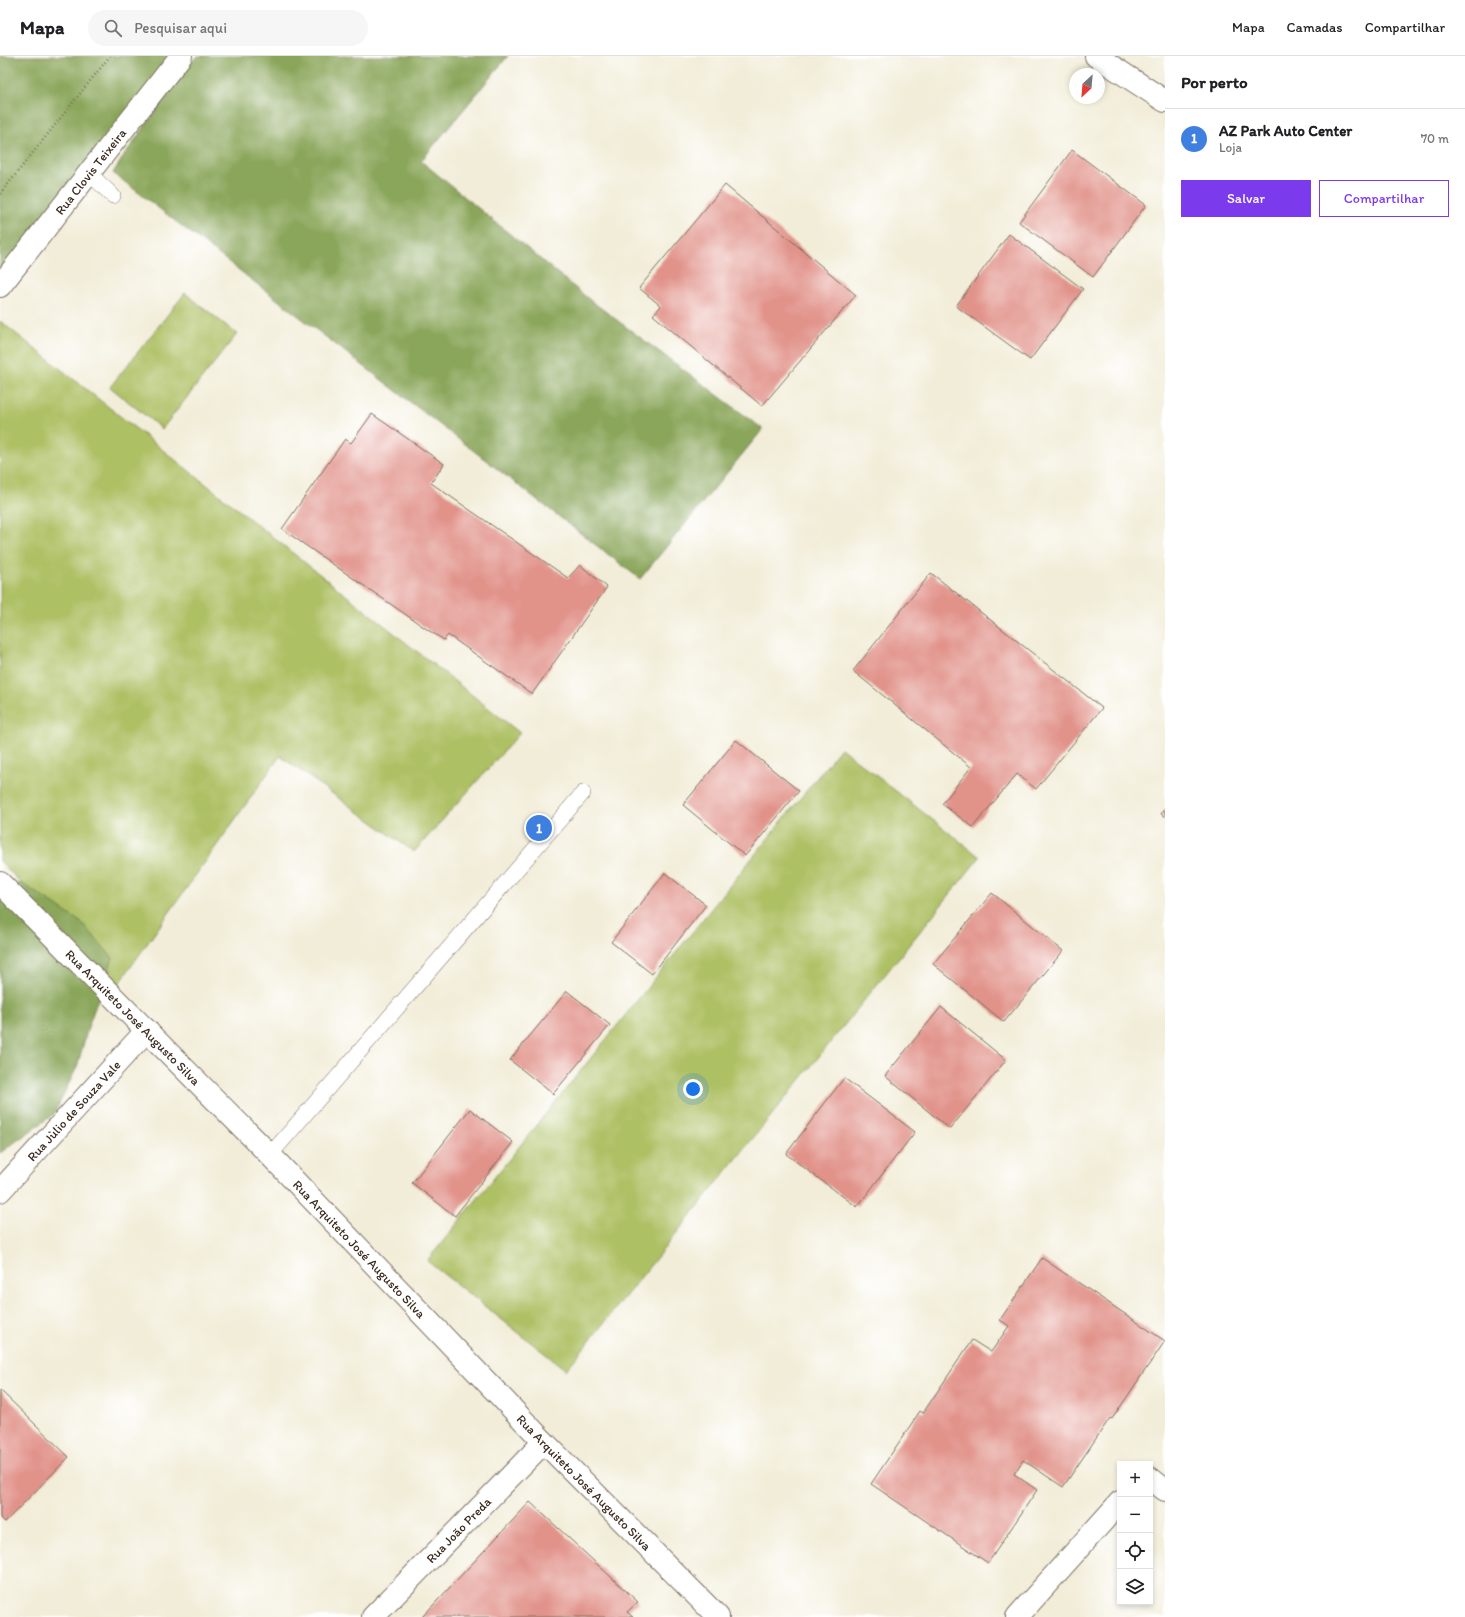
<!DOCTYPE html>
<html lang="pt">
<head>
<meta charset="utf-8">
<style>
	:root { --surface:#fff; --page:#f6f6f6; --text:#202124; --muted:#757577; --line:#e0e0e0; --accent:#7c3aed }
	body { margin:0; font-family:Itim,sans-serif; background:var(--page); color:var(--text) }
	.controls { position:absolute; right:12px; bottom:12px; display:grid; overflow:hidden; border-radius:0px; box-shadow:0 2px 6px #0003 }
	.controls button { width:36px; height:36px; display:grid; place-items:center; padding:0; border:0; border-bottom:1px solid var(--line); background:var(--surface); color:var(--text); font:20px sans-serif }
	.compass { position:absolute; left:1069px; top:12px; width:36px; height:36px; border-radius:50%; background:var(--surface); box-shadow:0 2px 6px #0003; rotate:206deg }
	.you { position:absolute; left:693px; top:1033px; width:14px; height:14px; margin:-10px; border:3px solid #fff; border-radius:50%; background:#1a73e8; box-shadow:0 0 0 6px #1a73e833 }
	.badge { display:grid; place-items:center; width:26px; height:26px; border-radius:50%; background:var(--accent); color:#fff; font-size:13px; font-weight:700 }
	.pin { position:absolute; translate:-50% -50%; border:2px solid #fff; box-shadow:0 1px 4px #0006 }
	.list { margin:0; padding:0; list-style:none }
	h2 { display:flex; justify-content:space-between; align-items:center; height:52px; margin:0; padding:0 16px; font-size:17px }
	h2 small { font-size:13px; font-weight:400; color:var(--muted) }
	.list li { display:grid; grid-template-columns:26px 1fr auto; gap:12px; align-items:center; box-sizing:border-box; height:60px; padding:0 16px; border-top:1px solid var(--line) }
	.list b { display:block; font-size:15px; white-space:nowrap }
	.list p { margin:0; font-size:13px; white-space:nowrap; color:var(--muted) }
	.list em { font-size:13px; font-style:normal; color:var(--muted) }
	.actions { display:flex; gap:8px; padding:12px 16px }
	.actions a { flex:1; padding:9px 0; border:1px solid var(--accent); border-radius:0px; text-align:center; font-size:14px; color:var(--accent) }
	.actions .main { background:var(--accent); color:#fff }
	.icon { flex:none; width:22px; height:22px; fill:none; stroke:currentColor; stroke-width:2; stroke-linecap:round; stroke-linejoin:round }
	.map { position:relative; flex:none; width:1165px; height:1561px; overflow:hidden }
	header { display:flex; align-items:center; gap:24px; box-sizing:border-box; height:56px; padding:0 20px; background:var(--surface); border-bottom:1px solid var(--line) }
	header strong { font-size:19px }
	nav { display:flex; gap:22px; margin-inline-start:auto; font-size:14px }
	.search { width:280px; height:36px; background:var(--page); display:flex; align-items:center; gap:10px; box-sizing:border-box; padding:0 14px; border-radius:22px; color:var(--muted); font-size:15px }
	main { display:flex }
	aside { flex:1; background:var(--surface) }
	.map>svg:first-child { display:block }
</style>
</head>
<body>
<header>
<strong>Mapa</strong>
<div class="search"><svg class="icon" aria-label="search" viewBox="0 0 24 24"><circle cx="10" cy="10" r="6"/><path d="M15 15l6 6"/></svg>Pesquisar aqui</div>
<nav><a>Mapa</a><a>Camadas</a><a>Compartilhar</a></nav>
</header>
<main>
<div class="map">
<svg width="1165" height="1561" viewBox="0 0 1165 1561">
	<rect width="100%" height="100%" fill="#fff"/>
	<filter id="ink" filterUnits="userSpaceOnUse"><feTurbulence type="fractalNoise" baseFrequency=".025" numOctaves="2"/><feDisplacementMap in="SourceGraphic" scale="8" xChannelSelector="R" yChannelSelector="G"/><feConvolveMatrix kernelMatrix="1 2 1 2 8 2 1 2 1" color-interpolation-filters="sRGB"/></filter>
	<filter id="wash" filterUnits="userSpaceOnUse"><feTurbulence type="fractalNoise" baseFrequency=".012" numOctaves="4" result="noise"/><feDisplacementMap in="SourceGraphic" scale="16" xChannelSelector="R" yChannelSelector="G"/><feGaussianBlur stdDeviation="0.9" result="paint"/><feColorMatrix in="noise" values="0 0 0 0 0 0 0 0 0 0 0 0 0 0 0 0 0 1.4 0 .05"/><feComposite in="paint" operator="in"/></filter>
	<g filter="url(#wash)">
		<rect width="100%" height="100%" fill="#f2edd8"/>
		<path fill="#adc064" stroke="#747541" d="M185 237 237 278 162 373 110 331Z
			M0 265 520 677 414 796 280 700 118 929 0 805Z
			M841 692 980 801 566 1314 427 1205Z"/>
		<path fill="#8aa65a" stroke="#62683c" d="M0 0H181L0 230Z
			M197 0H508L421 105 590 244 763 373 640 523 113 117 125 98 189 9Z
			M0 824 23 828 82 867 113 902 89 968 77 1011 54 1058 0 1097Z"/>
		<g id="blocks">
			<path fill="#e19289" d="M1072 94 1146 149 1093 221 1019 166Z
				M725 129 856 239 762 350 653 259 661 250 639 232Z
				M1009 178 1083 233 1030 304 956 250Z
				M372 358 444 408 431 427 568 522 580 509 607 531 532 638 448 579 444 584 428 574 282 473 345 383 351 387Z
				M931 517 1102 652 1036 733 1017 718 973 771 942 748 971 711 853 615Z
				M736 684 799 735 745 800 683 749Z
				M1165 752V761L1161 758Z
				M665 817 706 849 652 918 611 886Z
				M992 837 1063 895 1004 966 933 908Z
				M567 935 610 969 553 1038 510 1004Z
				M941 951 1006 1004 950 1073 885 1020Z
				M844 1022 915 1076 857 1151 786 1098Z
				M470 1053 513 1086 455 1160 412 1127Z
				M1042 1202 1165 1285 1112 1363 1110 1362 1063 1431 1023 1404 1014 1418 1037 1434 988 1507 871 1428 920 1355 923 1357 972 1284 991 1296 1009 1270 1000 1264Z
				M0 1334 69 1401 5 1466 0 1461Z
				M530 1446 638 1546 627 1556 633 1561H422Z"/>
		</g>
	</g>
	<g filter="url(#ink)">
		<use href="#blocks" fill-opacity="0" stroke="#7b6e5f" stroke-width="1"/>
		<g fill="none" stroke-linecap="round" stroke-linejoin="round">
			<defs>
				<path id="service" d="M89 117 113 140
					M270 1099 583 737"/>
				<g id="minor">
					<path id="s1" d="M0 230 181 0"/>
					<path id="s2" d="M0 827 270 1099 544 1386 718 1561"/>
					<path id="s3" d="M0 1135 147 974"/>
					<path d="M1150 1422 1165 1434"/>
					<path id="s4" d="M373 1561 544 1386"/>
					<path d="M1017 1561 1120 1446"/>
				</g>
				<path id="secondary" d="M1096 0 1165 45"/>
			</defs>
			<use href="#service" stroke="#7b6e5f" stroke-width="16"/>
			<use href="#minor" stroke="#7b6e5f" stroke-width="24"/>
			<use href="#secondary" stroke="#7b6e5f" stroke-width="24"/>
			<path stroke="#7b6e5f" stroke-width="2.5" stroke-dasharray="1 3" stroke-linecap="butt" d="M0 138 110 0"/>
			<use href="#service" stroke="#fff" stroke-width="15"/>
			<use href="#minor" stroke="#fff" stroke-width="22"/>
			<use href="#secondary" stroke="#fff" stroke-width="22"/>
		</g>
	</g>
	<g text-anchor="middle" stroke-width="4" stroke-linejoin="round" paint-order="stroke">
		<g font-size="13" fill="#3b2a1e" stroke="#fff">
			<text dy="5" stroke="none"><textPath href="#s1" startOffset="146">Rua Clovis Teixeira</textPath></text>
			<text dy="5" stroke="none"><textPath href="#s2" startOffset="189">Rua Arquiteto José Augusto Silva</textPath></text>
			<text dy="5" stroke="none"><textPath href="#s3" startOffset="109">Rua Jùlio de Souza Vale</textPath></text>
			<text dy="5" stroke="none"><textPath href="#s2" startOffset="513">Rua Arquiteto José Augusto Silva</textPath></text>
			<text dy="5" stroke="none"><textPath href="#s2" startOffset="837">Rua Arquiteto José Augusto Silva</textPath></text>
			<text dy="5" stroke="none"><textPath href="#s4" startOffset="122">Rua João Preda</textPath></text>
		</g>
	</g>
</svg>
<div class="controls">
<button>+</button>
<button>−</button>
<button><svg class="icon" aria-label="locate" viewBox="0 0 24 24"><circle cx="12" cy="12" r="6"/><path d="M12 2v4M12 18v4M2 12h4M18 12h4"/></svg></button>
<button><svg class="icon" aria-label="layers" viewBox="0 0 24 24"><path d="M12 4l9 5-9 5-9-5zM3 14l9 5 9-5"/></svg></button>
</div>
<svg class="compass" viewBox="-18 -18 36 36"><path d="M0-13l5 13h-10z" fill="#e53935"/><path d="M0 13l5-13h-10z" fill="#757577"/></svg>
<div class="you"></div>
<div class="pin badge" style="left:539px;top:772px;background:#3f7fe0">1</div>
</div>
<aside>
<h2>Por perto<small></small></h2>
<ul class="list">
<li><span class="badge" style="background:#3f7fe0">1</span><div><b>AZ Park Auto Center</b><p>Loja</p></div><em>70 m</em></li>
</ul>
<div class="actions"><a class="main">Salvar</a><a>Compartilhar</a></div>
</aside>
</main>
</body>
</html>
